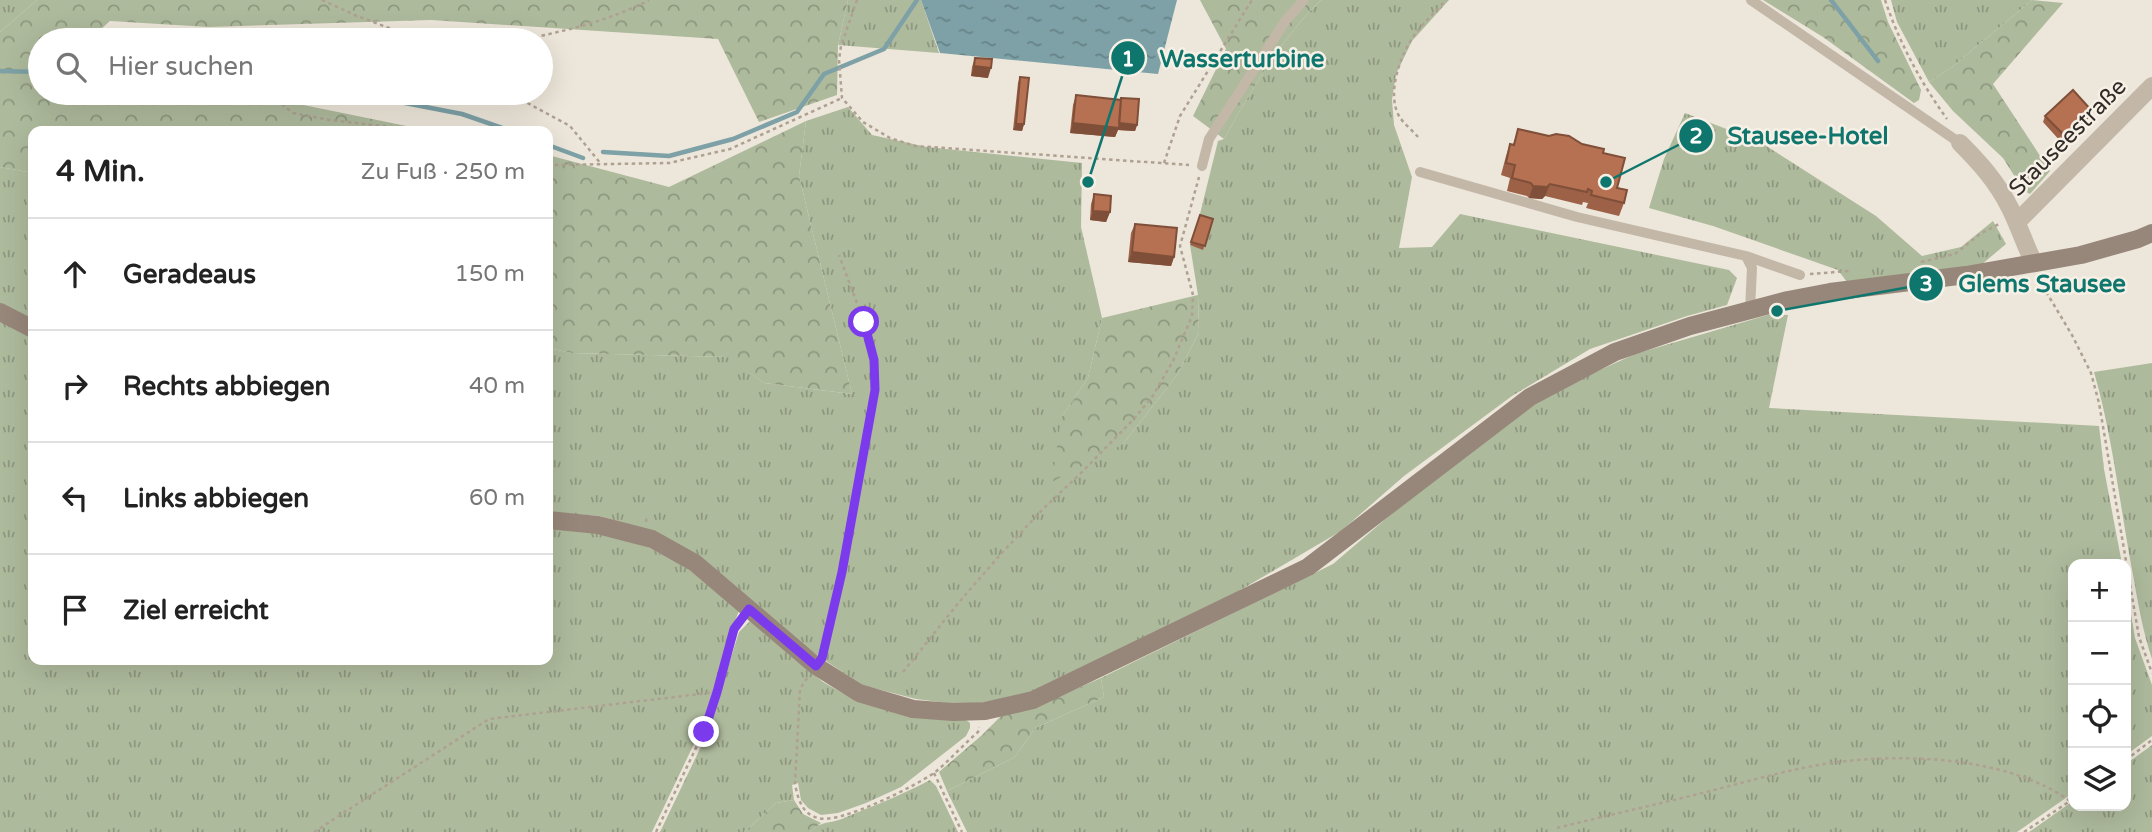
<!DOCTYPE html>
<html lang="de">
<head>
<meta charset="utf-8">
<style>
	:root { --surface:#fff; --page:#f6f6f6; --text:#222; --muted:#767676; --line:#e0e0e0 }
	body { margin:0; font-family:"Varela Round",sans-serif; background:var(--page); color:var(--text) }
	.controls { position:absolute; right:21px; bottom:21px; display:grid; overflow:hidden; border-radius:14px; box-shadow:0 7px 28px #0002 }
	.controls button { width:63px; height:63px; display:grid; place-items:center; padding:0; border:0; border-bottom:2px solid var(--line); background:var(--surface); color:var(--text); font:35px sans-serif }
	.stop { position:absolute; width:21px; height:21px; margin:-16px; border:5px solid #7c3aed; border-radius:50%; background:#fff }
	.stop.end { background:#7c3aed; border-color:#fff; box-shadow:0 2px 7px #0008 }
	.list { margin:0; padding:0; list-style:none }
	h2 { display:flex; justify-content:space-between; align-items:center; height:91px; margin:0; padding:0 28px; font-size:30px }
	h2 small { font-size:23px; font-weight:400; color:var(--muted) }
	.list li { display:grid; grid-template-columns:46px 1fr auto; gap:21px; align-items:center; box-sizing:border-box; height:112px; padding:0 28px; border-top:2px solid var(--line) }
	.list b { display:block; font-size:26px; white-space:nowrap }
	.list em { font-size:23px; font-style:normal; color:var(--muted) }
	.icon { flex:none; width:38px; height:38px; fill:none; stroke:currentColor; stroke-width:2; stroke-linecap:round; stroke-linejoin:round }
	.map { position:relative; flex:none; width:2152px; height:832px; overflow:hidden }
	.search { position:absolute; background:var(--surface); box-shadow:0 7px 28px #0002; left:28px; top:28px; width:525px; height:77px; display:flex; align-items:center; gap:18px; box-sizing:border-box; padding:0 24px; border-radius:38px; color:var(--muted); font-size:26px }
	.panel { position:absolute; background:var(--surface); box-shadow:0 7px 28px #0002; left:28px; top:126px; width:525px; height:539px; border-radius:14px }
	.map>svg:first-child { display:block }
</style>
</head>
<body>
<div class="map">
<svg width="2152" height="832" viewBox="0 0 2152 832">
	<defs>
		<pattern id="grass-tufts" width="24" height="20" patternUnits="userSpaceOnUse" patternTransform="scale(1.75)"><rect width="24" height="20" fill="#aeba9c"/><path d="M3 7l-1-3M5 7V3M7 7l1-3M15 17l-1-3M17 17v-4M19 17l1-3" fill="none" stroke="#8e977f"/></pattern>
		<pattern id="forest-crowns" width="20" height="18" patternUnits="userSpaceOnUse" patternTransform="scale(1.75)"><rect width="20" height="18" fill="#aeba9c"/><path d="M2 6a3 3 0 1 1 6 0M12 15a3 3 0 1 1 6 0" fill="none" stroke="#8e977f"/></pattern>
		<pattern id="water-ripples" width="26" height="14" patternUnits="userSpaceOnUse" patternTransform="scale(1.75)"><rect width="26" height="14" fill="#7da1a6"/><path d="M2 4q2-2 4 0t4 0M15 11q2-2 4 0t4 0" fill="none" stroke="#678387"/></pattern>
	</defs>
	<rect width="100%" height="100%" fill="#ede6da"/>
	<path fill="url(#grass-tufts)" d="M0 0H37L0 32Z
		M848 0H921L939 53 838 45Z
		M1321 0H1449L1412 41 1396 74 1392 100 1394 125 1412 177 1399 248 1432 247 1460 214 1729 270 1737 278 1727 305 1687 316 1590 349 1512 396 1404 476 1341 531 1237 592 1030 692 987 702 955 704 916 699 862 685 817 655 655 532 600 516 548 512V348L572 353 728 357 764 383 852 394 799 176 806 121 848 107 872 135 927 147 1082 163 1081 227 1102 318 1088 378 1061 418 1123 444 1177 375 1199 332 1198 295 1190 245 1203 249 1211 222 1199 218 1218 141 1224 139C1252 89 1280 40 1321 0Z
		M1891 0H2032L1952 67 1929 82 1897 22Z
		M1685 113 1760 142 1876 216 1922 256 1961 247 1993 221 2006 244 1981 265 1847 282 1838 270 1713 226 1649 208 1664 159Z
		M0 167 33 173V322L0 305Z
		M1771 314 1788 315 1769 408 2099 426 2104 469 2122 564H2073V793L2017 832H967L947 791 1015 757 1035 728 1104 697 1101 678 1333 564 1409 499 1528 403 1635 354Z
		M0 320 33 337V660H548V528L596 532 648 547 690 570 739 611 732 628 701 729 652 832H0Z
		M2152 363V659C2143 632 2138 603 2133 575 2120 507 2113 438 2094 372Z
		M2126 585 2135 638 2152 685V736L2126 755Z
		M750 621 823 682 855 700 965 719 970 723V728L966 736 901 787 866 803 838 813 821 815 808 808 801 800 798 783 792 785 794 800 776 803 744 832H660L708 732 739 632Z
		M2152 745V832H2029L2073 801V806H2126V764Z
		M930 780 936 786 958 832H810C824 819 828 825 844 818 873 806 902 795 930 780Z"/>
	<path fill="url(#forest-crowns)" d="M37 0H848L838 45 837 95 759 122 718 39 431 20 209 27 110 21 89 40H40V93H106L114 98 274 99 431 131H33V173L0 167V32Z
		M1200 0H1321C1280 40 1252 89 1224 139L1193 116 1226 49Z
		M1763 0H1881L1888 22 1921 90 1919 100 1914 103 1823 37Z
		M2032 0 2063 3 1993 84 2050 171 2030 194 2024 191 2003 158 1953 111 1929 82 1952 67Z
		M806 121 799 176 852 394 764 383 727 357 572 353 548 348V155L669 187Z
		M1198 295 1199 332 1177 375 1123 444 1052 482 1061 418 1088 378 1102 318Z
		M1101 678 1104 697 1035 728 1015 757 947 791 939 772 982 735 1001 716 1036 706Z
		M794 800 803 814 821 823 810 832H744L776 803Z"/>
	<path fill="url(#water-ripples)" d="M921 0H1177L1158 74 940 53Z"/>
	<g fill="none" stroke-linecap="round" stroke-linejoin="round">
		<path stroke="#7da1a6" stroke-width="4.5" d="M1831 0 1878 61
			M0 71 40 72
			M353 93 462 114 511 131
			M548 145 583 158
			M603 152 669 156 733 139 797 112 824 74 884 49 917 0"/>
		<path stroke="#afa192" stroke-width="2.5" stroke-dasharray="3.5 3.5" stroke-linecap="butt" d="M322 0 357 16 421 40
			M857 0 841 46 839 60 842 98 863 122 890 138 915 146 1189 165
			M1885 0C1899 42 1921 83 1947 119
			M521 40C565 31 609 21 649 0
			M509 93 570 126 601 164
			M276 100 293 113 330 120 427 131
			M1418 137C1412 130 1403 123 1399 116 1386 93 1401 52 1416 33 1425 21 1436 11 1446 0
			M548 163 556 165 669 163 730 149 842 98
			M1164 163 1180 116 1252 0
			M1921 262 1955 254 1980 234 1999 224
			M1810 274 1849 271
			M2039 280 2072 335 2091 373 2099 403 2139 637 2152 673
			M646 522 647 515
			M823 652 842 572 875 390 874 360 864 322 839 255
			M903 672 960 601 1000 555 1043 509 1080 474 1134 419 1152 397 1173 361 1192 316 1193 295 1180 246 1199 177
			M807 678 800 689 795 784C798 799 802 814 818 818 839 825 915 786 934 773 949 761 963 745 978 732L979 727
			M2126 760 2152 740
			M934 773 962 832
			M1557 828C1605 816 1654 805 1702 793 1747 782 1792 768 1838 762 1910 753 2010 758 2070 801
			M314 832 489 719 717 692
			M656 832 704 731 734 629 739 623
			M2024 832 2073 799"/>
		<path stroke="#c3b7a8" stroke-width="10" d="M1751 0 1960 143
			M1202 166 1209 139 1286 20 1304 0
			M1420 172 1577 217 1746 256 1752 268 1750 310
			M1746 256 1800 275"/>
		<path stroke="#c3b7a8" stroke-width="18" d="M1960 143C1980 163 1997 182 2010 208 2019 226 2025 245 2034 263
			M2017 222 2152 86"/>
		<path stroke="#97877a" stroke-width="18" d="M0 312 33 329
			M548 520 598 525 652 539 695 563 816 666 859 693 913 709 953 712 985 711 1033 700 1308 567 1530 397 1615 352 1690 326 1788 300 1830 292 1966 275 2081 255 2138 239 2152 233"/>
	</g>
	<path fill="#9c6146" d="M975 58 988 78 971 76 972 67Z
		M1020 77 1024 124 1022 131 1013 130 1018 83Z
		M1076 95 1137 125 1135 131 1118 130 1115 137 1070 133 1073 105Z
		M2092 111 2090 117 2062 143 2043 122 2045 116Z
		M1518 129 1582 144 1603 153 1624 203 1619 216 1586 208 1588 203 1583 202 1582 205 1545 196 1542 199 1529 198 1527 196 1507 191 1510 178 1501 175 1506 156 1510 144 1513 145Z
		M1094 194 1110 212 1106 222 1090 220 1091 204Z
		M1200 215 1213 219 1203 250 1190 245Z
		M1135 224 1174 257 1171 266 1128 262 1131 233Z"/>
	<path fill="#7f4f39" d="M974 66 991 68 988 78 971 76Z
		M2092 111 2090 117 2062 143 2065 136Z
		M1073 123H1118L1137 125 1135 131 1118 130 1115 137 1070 133Z
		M1016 124H1024L1022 131 1013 130Z
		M1550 184 1545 196 1542 199 1529 198 1533 186Z
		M1093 211 1110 212 1106 222 1090 220Z
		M1132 252 1174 257 1171 266 1128 262Z"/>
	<path fill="#b57151" stroke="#7f4f39" stroke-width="2" d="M975 58 992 59 991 68 974 66Z
		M1020 77 1029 78 1024 124H1016Z
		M2073 90 2092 111 2065 136 2045 116Z
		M1076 95 1121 100 1119 128 1073 123Z
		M1121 98 1139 99 1137 125 1119 123Z
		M1518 129 1549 136 1556 134 1569 136 1582 144 1604 149 1603 153 1625 158 1617 188 1627 190 1624 203 1591 195 1592 191 1588 189 1587 192 1550 184 1547 187 1533 186 1531 183 1512 178 1515 165 1506 163 1510 144 1514 145Z
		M1094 194 1111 196 1110 212 1093 211Z
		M1200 215 1213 219 1205 246 1191 242Z
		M1135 224 1177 228 1174 257 1132 252Z"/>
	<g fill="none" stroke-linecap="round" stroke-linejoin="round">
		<path stroke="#7c3aed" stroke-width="9" d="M704 732 717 692 734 629 749 609 816 666 822 658 842 572 875 390 874 360 864 322"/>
	</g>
	<g text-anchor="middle" stroke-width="5" stroke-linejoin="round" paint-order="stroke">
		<g font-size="23" fill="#312b27" stroke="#f6f0e6">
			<text transform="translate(2067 137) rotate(-45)" y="8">Stauseestraße</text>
		</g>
	</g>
	<path fill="none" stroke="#0f766e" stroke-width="2.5" d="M1088 182L1128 58M1606 182L1696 136M1777 311L1926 284"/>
	<g fill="#0f766e" stroke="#f6f0e6" stroke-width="2.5">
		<circle cx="1088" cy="182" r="7"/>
		<circle cx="1606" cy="182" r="7"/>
		<circle cx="1777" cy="311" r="7"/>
		<circle cx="1128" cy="58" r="18"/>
		<circle cx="1696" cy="136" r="18"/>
		<circle cx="1926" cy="284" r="18"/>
	</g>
	<g font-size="21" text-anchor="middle" font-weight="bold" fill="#fff">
		<text x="1128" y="66">1</text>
		<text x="1696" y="143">2</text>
		<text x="1926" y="291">3</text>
	</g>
	<g font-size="24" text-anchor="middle" font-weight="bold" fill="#0f766e" stroke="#f6f0e6" stroke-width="5" stroke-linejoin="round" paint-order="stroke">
		<text x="1242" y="67">Wasserturbine</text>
		<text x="1808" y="144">Stausee-Hotel</text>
		<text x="2042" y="292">Glems Stausee</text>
	</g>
</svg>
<div class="controls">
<button>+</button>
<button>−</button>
<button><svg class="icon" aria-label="locate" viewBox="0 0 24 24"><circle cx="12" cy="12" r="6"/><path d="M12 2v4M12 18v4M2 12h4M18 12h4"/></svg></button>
<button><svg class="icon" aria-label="layers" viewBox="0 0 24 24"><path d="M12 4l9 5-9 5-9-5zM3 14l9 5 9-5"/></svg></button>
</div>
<div class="stop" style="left:864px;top:322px"></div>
<div class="stop end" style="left:704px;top:732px"></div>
<div class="search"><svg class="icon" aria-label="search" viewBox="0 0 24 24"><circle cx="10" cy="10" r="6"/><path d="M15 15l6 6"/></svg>Hier suchen</div>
<section class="panel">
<h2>4 Min.<small>Zu Fuß · 250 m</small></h2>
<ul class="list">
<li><svg class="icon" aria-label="ahead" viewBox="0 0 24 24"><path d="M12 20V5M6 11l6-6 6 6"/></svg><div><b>Geradeaus</b></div><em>150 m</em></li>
<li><svg class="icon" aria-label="right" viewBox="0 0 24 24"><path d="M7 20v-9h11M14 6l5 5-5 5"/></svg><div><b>Rechts abbiegen</b></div><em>40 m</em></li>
<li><svg class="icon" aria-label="left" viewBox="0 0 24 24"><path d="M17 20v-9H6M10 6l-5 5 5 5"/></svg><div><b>Links abbiegen</b></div><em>60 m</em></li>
<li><svg class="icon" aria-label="arrive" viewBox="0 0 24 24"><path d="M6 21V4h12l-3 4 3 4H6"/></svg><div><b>Ziel erreicht</b></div></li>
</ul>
</section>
</div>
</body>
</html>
